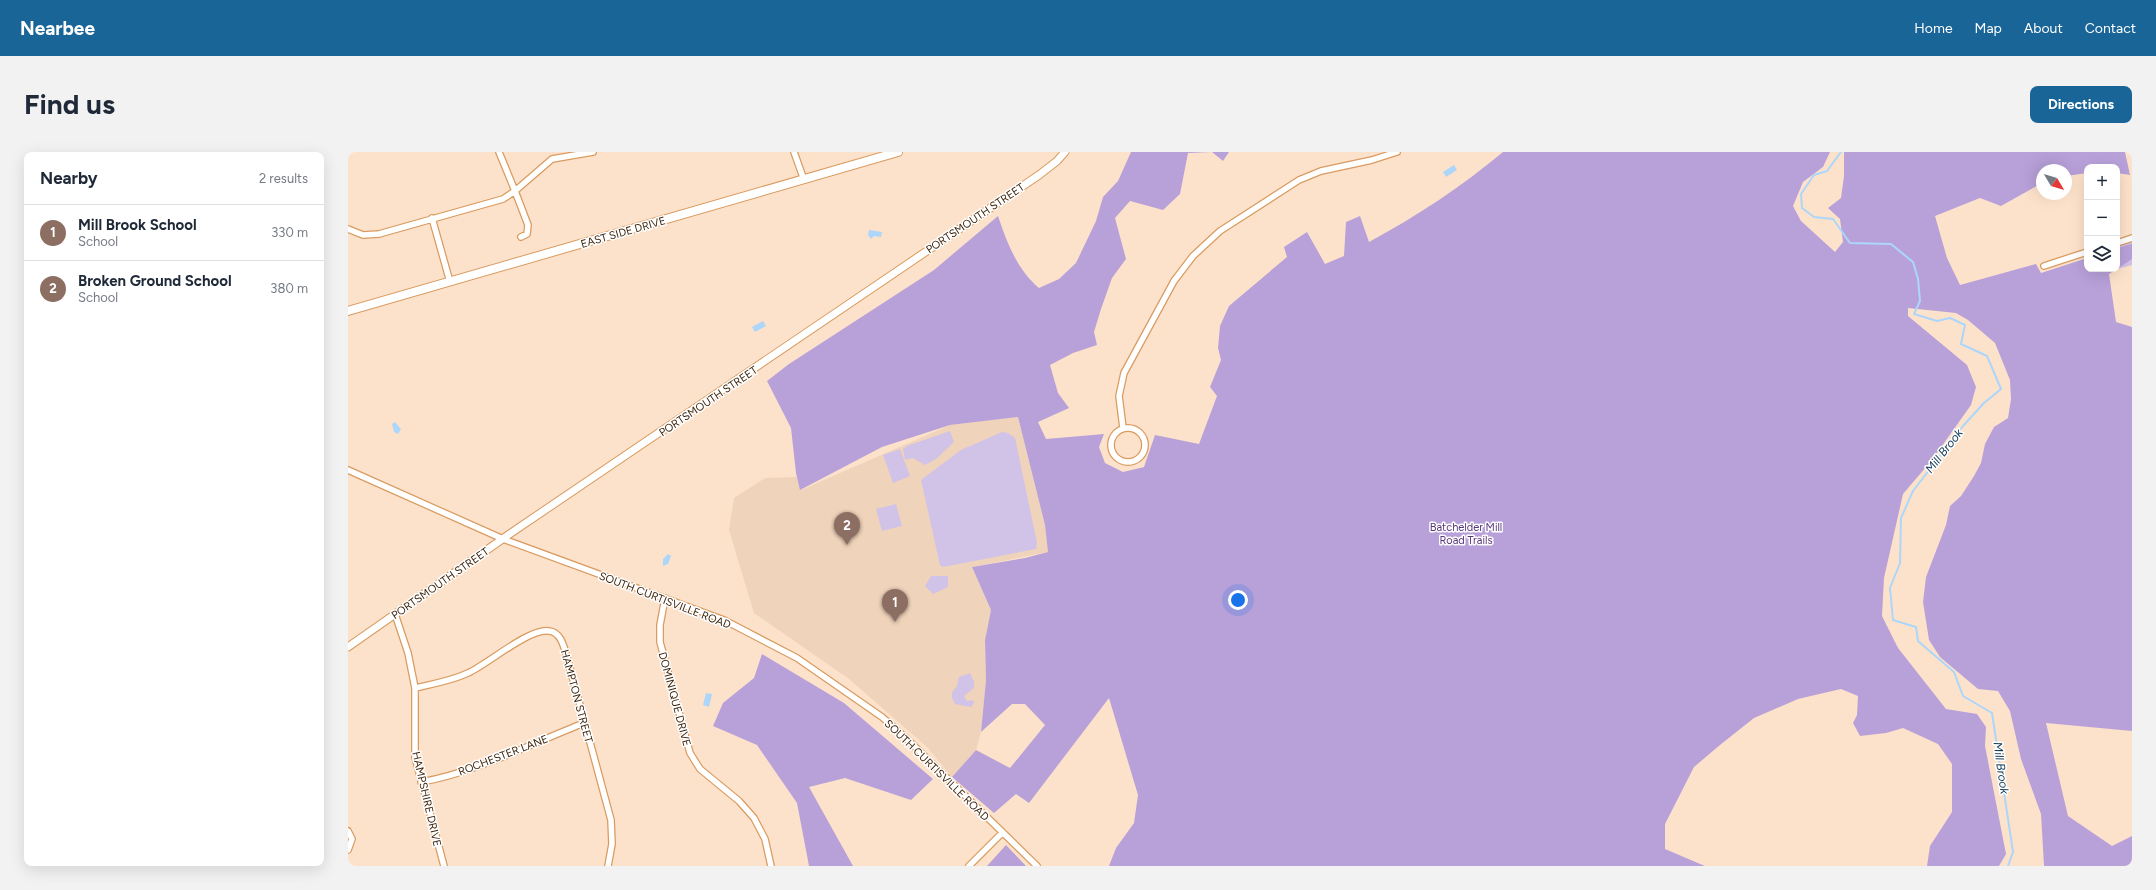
<!DOCTYPE html>
<html lang="en">
<head>
<meta charset="utf-8">
<style>
	:root { --surface:#fff; --page:#f2f2f3; --text:#1f2937; --muted:#747a83; --line:#e0e1e3; --accent:#196598 }
	body { margin:0; font-family:Figtree,sans-serif; background:var(--page); color:var(--text) }
	.controls { position:absolute; right:12px; top:12px; display:grid; overflow:hidden; border-radius:8px; box-shadow:0 4px 16px #0002 }
	.controls button { width:36px; height:36px; display:grid; place-items:center; padding:0; border:0; border-bottom:1px solid var(--line); background:var(--surface); color:var(--text); font:20px sans-serif }
	.compass { position:absolute; left:1688px; top:12px; width:36px; height:36px; border-radius:50%; background:var(--surface); box-shadow:0 4px 16px #0002; rotate:128deg }
	.you { position:absolute; left:890px; top:448px; width:14px; height:14px; margin:-10px; border:3px solid #fff; border-radius:50%; background:#1a73e8; box-shadow:0 0 0 6px #1a73e833 }
	.badge { display:grid; place-items:center; width:26px; height:26px; border-radius:50%; background:var(--accent); color:#fff; font-size:13px; font-weight:700 }
	.pin { position:absolute; translate:-50% -33px; filter:drop-shadow(0 1px 2px #0008) }
	.pin::after { content:''; position:absolute; top:21px; width:14px; height:12px; background:inherit; clip-path:polygon(0 0,100% 0,50% 100%) }
	.list { margin:0; padding:0; list-style:none }
	h2 { display:flex; justify-content:space-between; align-items:center; height:52px; margin:0; padding:0 16px; font-size:17px }
	h2 small { font-size:13px; font-weight:400; color:var(--muted) }
	.list li { display:grid; grid-template-columns:26px 1fr auto; gap:12px; align-items:center; box-sizing:border-box; height:56px; padding:0 16px; border-top:1px solid var(--line) }
	.list b { display:block; font-size:15px; white-space:nowrap }
	.list p { margin:0; font-size:13px; white-space:nowrap; color:var(--muted) }
	.list em { font-size:13px; font-style:normal; color:var(--muted) }
	.icon { flex:none; width:22px; height:22px; fill:none; stroke:currentColor; stroke-width:2; stroke-linecap:round; stroke-linejoin:round }
	.map { position:relative; flex:none; width:1784px; height:714px; overflow:hidden; border-radius:8px }
	header { display:flex; align-items:center; gap:24px; box-sizing:border-box; height:56px; padding:0 20px; background:var(--accent); color:#fff }
	header strong { font-size:19px }
	nav { display:flex; gap:22px; margin-inline-start:auto; font-size:14px }
	.intro { display:flex; align-items:center; justify-content:space-between; box-sizing:border-box; height:96px; padding:0 24px }
	h1 { margin:0; font-size:28px }
	.button { padding:10px 18px; border-radius:8px; background:var(--accent); color:#fff; font-size:14px; font-weight:700 }
	main { display:flex; gap:24px; padding:0 24px }
	aside { flex:1; background:var(--surface); border-radius:8px; box-shadow:0 4px 16px #0002 }
	.map>svg:first-child { display:block }
</style>
</head>
<body>
<header>
<strong>Nearbee</strong>
<nav><a>Home</a><a>Map</a><a>About</a><a>Contact</a></nav>
</header>
<div class="intro"><h1>Find us</h1><a class="button">Directions</a></div>
<main>
<aside>
<h2>Nearby<small>2 results</small></h2>
<ul class="list">
<li><span class="badge" style="background:#8d6e63">1</span><div><b>Mill Brook School</b><p>School</p></div><em>330 m</em></li>
<li><span class="badge" style="background:#8d6e63">2</span><div><b>Broken Ground School</b><p>School</p></div><em>380 m</em></li>
</ul>
</aside>
<div class="map">
<svg width="1784" height="714" viewBox="0 0 1784 714">
	<rect width="100%" height="100%" fill="#fde2cb"/>
	<path fill="#efd3ba" d="M670 265 697 373 700 400 624 415 643 458 637 488 638 528 633 580 628 598 604 625 579 595 501 527 406 461 381 378 386 346 417 326 449 325 453 338 602 273Z"/>
	<path fill="#d1c2e7" d="M1784 86V113L1769 117V89Z
		M602 279 606 290 588 307 577 313 565 306 557 308 555 297 559 294Z
		M654 280 660 281 667 286 689 391 688 397 595 415 592 413 573 328 613 298Z
		M552 297 562 324 545 331 535 303Z
		M548 352 554 374 534 379 528 357Z
		M583 424H600V435L585 442 577 434Z
		M622 521 626 530V536L616 544 619 549 625 548 626 551 623 555 607 552 604 546V540L609 534 611 525Z"/>
	<path fill="#b8a1d9" d="M783 0H864L840 1 832 42 815 58 782 49 767 66 778 107 764 126 753 157 746 180 749 193 725 201 702 213 710 241 721 256 690 270 698 287 756 282 751 295 757 311 775 320 796 315 807 283 851 292 869 244 862 235 873 208 870 196 872 174 881 154 939 105 936 95 959 80 977 112 996 104 998 70 1012 64 1021 90C1069 64 1113 35 1155 0H1482L1475 15 1455 30 1445 54 1453 69 1487 100 1495 90 1492 67 1480 56 1493 46 1496 24V0H1777L1782 23 1769 21V15H1739V21L1718 24V18H1694V31L1653 54 1632 46 1587 64 1599 106 1612 133 1688 112 1693 121 1739 106V117H1769L1761 122 1768 170 1784 175V579L1698 571 1720 664 1764 694 1784 684V714H1696L1693 662 1673 607 1662 559 1650 539 1630 537 1592 505 1581 488 1575 450 1578 425 1598 373 1602 354 1613 344 1626 324 1633 311 1637 292 1646 275 1660 266 1663 247 1662 228 1647 191 1620 168 1608 161 1560 156V164L1619 213 1628 235 1623 253 1584 308 1555 342 1536 426 1534 464 1550 496 1598 557 1629 562 1638 575 1637 594 1658 702 1651 714H1579L1582 694 1604 660V612L1590 592 1555 576 1538 581 1512 584 1505 571 1509 563 1510 544 1493 537 1450 547 1406 566 1372 593 1346 615 1317 672V697L1357 714H761L768 696 786 671 790 643 761 546 681 651 668 642 646 661 604 625 628 598 662 616 697 573 677 552H664L633 580 638 528 637 488 643 458 624 415 677 406 700 400 697 373 670 265 602 273 534 295 452 338 448 321 443 276 419 229 441 212 586 118 650 64C659 91 669 117 691 136L711 127 728 111 748 69 755 45 770 29Z
		M864 0H881L875 9Z
		M1784 92V107L1769 117V96Z
		M414 502 496 551 585 627 563 648 497 626 461 635 505 714H461L449 651 409 593 365 574 375 551 406 526Z
		M658 693 678 714H639Z"/>
	<path fill="#acd6fa" d="M1106 13 1109 18 1098 25 1095 20Z
		M521 78 534 80 533 85 526 84 523 87 520 83Z
		M415 169 418 174 407 180 404 175Z
		M47 270 53 277 50 282 46 280 44 272Z
		M320 402 323 404 320 412 315 414V407Z
		M358 541 364 542 361 555 355 553Z"/>
	<g fill="none" stroke-linecap="round" stroke-linejoin="round">
		<path stroke="#acd6fa" stroke-width="2" d="M1493 0 1479 19 1466 23 1453 42 1454 56 1466 65 1485 67 1502 91 1543 92 1565 110 1570 127 1572 149 1566 162 1589 169 1602 166 1617 173 1613 192 1639 204 1653 237 1636 251 1615 274 1565 339 1553 366 1552 411 1542 436 1545 468 1568 475 1570 489 1606 520 1615 544 1644 561 1665 700 1660 714"/>
		<defs>
			<path id="minor" d="M446 0 456 28
				M84 66 102 130
				M0 77 15 83 31 82 155 47 167 39 151 0
				M173 85 179 82 180 73 167 39 204 7 245 0
				M1769 91 1784 86
				M1696 114 1739 100
				M763 293a17 17 0 1 1 34 0a17 17 0 1 1-34 0Z
				M775 276 771 244 776 221 826 129 845 104 872 79 951 28 973 19 1024 8 1049 0
				M0 318 155 387 376 468 449 506 534 565 557 585 689 714
				M317 446 312 473V490L342 601 352 617 391 649 406 666 417 687 423 714
				M47 462 60 501 67 536V605L96 714
				M67 536C84 532 103 529 120 521 140 512 181 476 201 479 213 480 216 495 219 505L263 668 264 692 260 714
				M73 630C126 621 185 591 236 571
				M0 679 4 687 0 698
				M621 714 654 681"/>
			<path id="tertiary" d="M0 495 163 381 691 23 709 9 717 0"/>
			<path id="secondary" d="M0 159 550 0"/>
		</defs>
		<use href="#minor" stroke="#d99b60" stroke-width="8"/>
		<use href="#tertiary" stroke="#d99b60" stroke-width="9"/>
		<use href="#secondary" stroke="#d99b60" stroke-width="10"/>
		<use href="#minor" stroke="#fff" stroke-width="5.5"/>
		<use href="#tertiary" stroke="#fff" stroke-width="7"/>
		<use href="#secondary" stroke="#fff" stroke-width="8"/>
	</g>
	<g text-anchor="middle" stroke-width="3" stroke-linejoin="round" paint-order="stroke">
		<g font-size="11" fill="#381f06" stroke="#fff">
			<text transform="translate(627 66) rotate(-34)" y="4">PORTSMOUTH STREET</text>
			<text transform="translate(275 80) rotate(-16)" y="4">EAST SIDE DRIVE</text>
			<text transform="translate(360 249) rotate(-34)" y="4">PORTSMOUTH STREET</text>
			<text transform="translate(92 431) rotate(-35)" y="4">PORTSMOUTH STREET</text>
			<text transform="translate(317 448) rotate(21)" y="4">SOUTH CURTISVILLE ROAD</text>
			<text transform="translate(229 544) rotate(75)" y="4">HAMPTON STREET</text>
			<text transform="translate(327 547) rotate(75)" y="4">DOMINIQUE DRIVE</text>
			<text transform="translate(155 603) rotate(-21)" y="4">ROCHESTER LANE</text>
			<text transform="translate(589 618) rotate(44)" y="4">SOUTH CURTISVILLE ROAD</text>
			<text transform="translate(79 647) rotate(77)" y="4">HAMPSHIRE DRIVE</text>
		</g>
		<g font-size="11" fill="#57377a" stroke="#fff">
			<text x="1118" y="379">Batchelder Mill<tspan x="1118" dy="13">Road Trails</tspan></text>
		</g>
		<g font-size="12" font-style="italic" fill="#123a57" stroke="#fff">
			<text transform="translate(1596 299) rotate(-52)" y="4">Mill Brook</text>
			<text transform="translate(1653 616) rotate(82)" y="4">Mill Brook</text>
		</g>
	</g>
</svg>
<div class="controls">
<button>+</button>
<button>−</button>
<button><svg class="icon" aria-label="layers" viewBox="0 0 24 24"><path d="M12 4l9 5-9 5-9-5zM3 14l9 5 9-5"/></svg></button>
</div>
<svg class="compass" viewBox="-18 -18 36 36"><path d="M0-13l5 13h-10z" fill="#e53935"/><path d="M0 13l5-13h-10z" fill="#747a83"/></svg>
<div class="you"></div>
<div class="pin badge" style="left:547px;top:470px;background:#8d6e63">1</div>
<div class="pin badge" style="left:499px;top:393px;background:#8d6e63">2</div>
</div>
</main>
</body>
</html>
